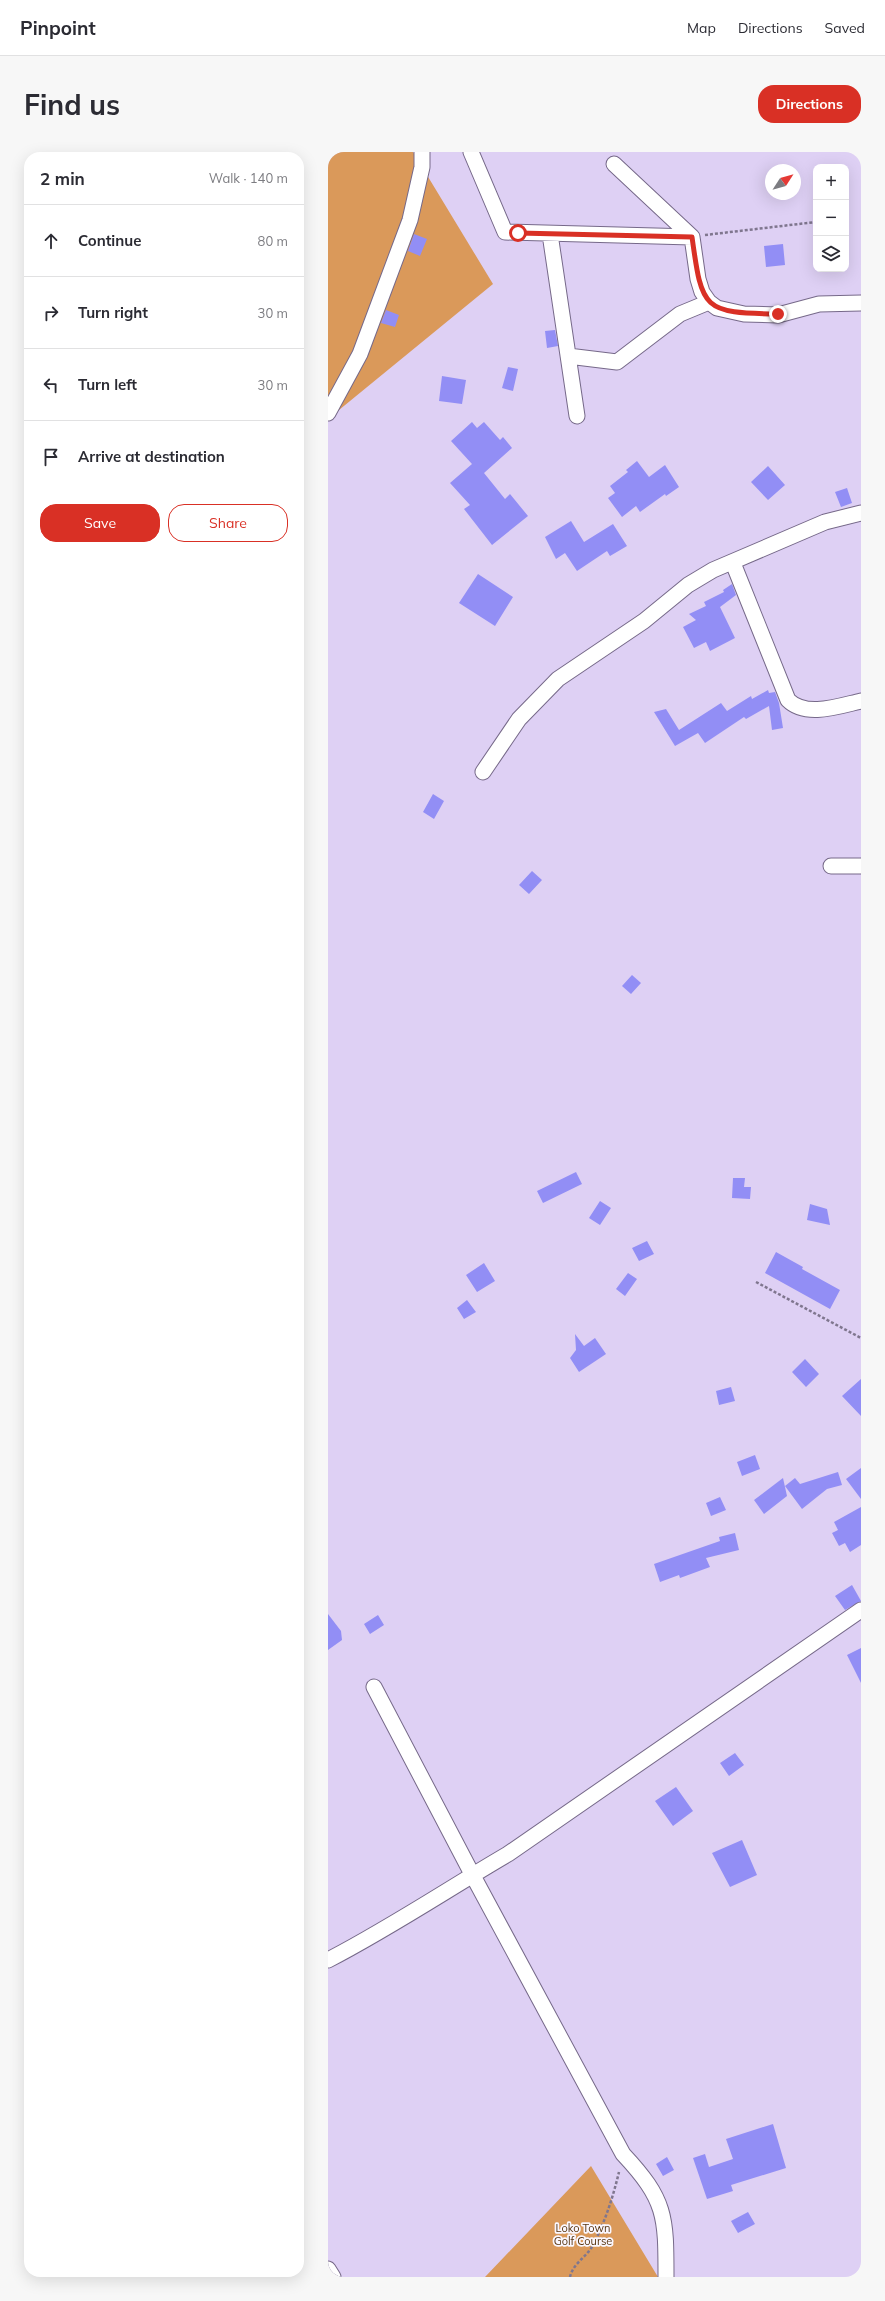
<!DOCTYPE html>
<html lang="en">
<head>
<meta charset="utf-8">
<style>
	:root { --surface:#fff; --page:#f7f7f7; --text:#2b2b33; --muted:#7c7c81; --line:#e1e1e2; --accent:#d93025 }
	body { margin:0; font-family:Mulish,sans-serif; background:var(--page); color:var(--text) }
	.controls { position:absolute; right:12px; top:12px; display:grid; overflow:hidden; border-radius:8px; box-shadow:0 4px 16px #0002 }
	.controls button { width:36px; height:36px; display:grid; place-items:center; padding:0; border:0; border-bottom:1px solid var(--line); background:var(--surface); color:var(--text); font:20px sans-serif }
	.compass { position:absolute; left:437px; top:12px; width:36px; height:36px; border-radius:50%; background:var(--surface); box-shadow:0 4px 16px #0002; rotate:54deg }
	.stop { position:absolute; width:12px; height:12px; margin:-9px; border:3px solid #d93025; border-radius:50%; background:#fff }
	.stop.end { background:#d93025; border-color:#fff; box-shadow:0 1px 4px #0008 }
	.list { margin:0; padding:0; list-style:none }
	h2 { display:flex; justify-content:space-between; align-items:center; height:52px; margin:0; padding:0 16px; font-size:17px }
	h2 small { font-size:13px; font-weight:400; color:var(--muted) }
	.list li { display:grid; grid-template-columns:26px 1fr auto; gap:12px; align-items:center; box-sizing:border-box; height:72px; padding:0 16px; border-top:1px solid var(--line) }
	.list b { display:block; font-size:15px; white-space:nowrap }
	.list em { font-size:13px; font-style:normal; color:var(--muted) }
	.actions { display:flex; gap:8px; padding:12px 16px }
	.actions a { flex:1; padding:9px 0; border:1px solid var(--accent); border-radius:16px; text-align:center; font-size:14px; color:var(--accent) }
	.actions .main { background:var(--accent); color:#fff }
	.icon { flex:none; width:22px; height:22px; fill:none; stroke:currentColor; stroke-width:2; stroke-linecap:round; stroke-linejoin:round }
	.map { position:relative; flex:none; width:533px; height:2125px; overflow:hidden; border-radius:16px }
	header { display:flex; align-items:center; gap:24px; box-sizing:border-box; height:56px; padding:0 20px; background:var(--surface); border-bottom:1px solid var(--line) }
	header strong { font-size:19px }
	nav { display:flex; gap:22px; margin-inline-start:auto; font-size:14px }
	.intro { display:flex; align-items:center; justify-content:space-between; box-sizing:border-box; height:96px; padding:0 24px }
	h1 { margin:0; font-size:28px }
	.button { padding:10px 18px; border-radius:16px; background:var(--accent); color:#fff; font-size:14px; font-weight:700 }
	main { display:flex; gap:24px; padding:0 24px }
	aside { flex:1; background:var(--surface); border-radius:16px; box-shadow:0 4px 16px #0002 }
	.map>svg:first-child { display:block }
</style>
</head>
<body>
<header>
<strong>Pinpoint</strong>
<nav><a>Map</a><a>Directions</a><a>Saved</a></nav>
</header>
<div class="intro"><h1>Find us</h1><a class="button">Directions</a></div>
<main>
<aside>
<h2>2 min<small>Walk · 140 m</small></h2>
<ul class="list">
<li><svg class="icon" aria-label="ahead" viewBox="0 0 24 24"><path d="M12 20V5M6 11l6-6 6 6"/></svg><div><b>Continue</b></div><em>80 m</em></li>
<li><svg class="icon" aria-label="right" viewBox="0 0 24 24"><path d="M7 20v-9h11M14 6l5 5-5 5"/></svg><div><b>Turn right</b></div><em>30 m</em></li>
<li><svg class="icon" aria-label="left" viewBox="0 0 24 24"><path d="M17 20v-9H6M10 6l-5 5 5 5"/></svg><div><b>Turn left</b></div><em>30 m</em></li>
<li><svg class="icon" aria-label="arrive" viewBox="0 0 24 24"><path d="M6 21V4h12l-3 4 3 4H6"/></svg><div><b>Arrive at destination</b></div></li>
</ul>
<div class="actions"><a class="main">Save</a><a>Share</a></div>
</aside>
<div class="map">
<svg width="533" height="2125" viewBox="0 0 533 2125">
	<rect width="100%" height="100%" fill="#ded0f4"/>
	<path fill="#da995a" d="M0 0H85L165 132 0 267Z
		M263 2014 330 2125H157Z"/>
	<path fill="#928ef5" d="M86 82 99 87 92 104 80 99Z
		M455 92 457 113 438 115 436 94Z
		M58 158 71 163 67 175 53 171Z
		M227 178 230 194 219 196 217 179Z
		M180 215 190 217 185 239 174 236Z
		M114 224 138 228 134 252 111 249Z
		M144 270 149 276 156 270 172 288 175 285 184 296 156 321 177 347 182 342 200 364 164 393 136 357 142 353 122 331 144 312 123 289Z
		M309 309 321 325 337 313 351 335 338 344 337 342 312 360 308 354 294 365 280 346 287 341 282 334 300 320 298 318Z
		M440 314 457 333 440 348 423 330Z
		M519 336 524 351 513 355 507 340Z
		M243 369 256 390 285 372 299 394 282 404 279 399 249 419 237 401 228 407 217 385Z
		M150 422 185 445 167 474 131 451Z
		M404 432 408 443 392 455 407 486 382 499 378 490 366 496 355 475 368 468 361 462 378 454 376 450 396 440 395 438Z
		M440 538 441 541 447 540 451 551 455 576 444 578 441 554 418 567 416 565 377 591 370 581 347 594 326 560 338 557 351 578 393 551 399 559 423 544 424 547Z
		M105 642 116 649 106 667 95 660Z
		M204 719 214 728 201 742 191 733Z
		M304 823 313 831 303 842 294 834Z
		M248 1020 254 1032 215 1051 209 1039Z
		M405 1026H417L416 1035H423L422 1047 404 1046Z
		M272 1049 283 1056 272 1073 261 1066Z
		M482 1052 499 1057 502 1073 479 1068Z
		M319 1089 326 1102 311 1109 304 1096Z
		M448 1100 475 1115 474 1117 512 1138 502 1157 437 1121Z
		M156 1111 167 1129 149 1140 138 1123Z
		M300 1121 309 1127 297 1144 288 1137Z
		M139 1148 148 1160 136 1167 129 1156Z
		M247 1182 256 1194 267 1186 278 1202 251 1220 242 1206 248 1198Z
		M477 1207 491 1222 478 1235 464 1220Z
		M533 1227V1264L514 1244Z
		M403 1235 407 1249 391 1253 388 1239Z
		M427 1303 432 1317 414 1324 409 1310Z
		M533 1316V1347L518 1327Z
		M510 1320 514 1333 499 1337 474 1357 457 1334 467 1326 472 1332Z
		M455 1326 459 1344 436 1362 426 1348Z
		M392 1345 398 1358 383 1364 378 1351Z
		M533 1355V1393L522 1400 517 1391 511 1394 504 1381 510 1378 506 1370Z
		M407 1381 411 1398 378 1406 382 1415 352 1426 351 1423 332 1430 326 1412 392 1389 391 1385Z
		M524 1433 533 1449 517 1458 507 1444Z
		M0 1462 13 1479 14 1488 0 1498Z
		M50 1463 56 1473 42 1482 36 1472Z
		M533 1496V1531L519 1503Z
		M407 1601 416 1613 401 1624 392 1611Z
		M348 1635 365 1659 345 1674 327 1649Z
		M414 1688 429 1723 402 1735 384 1701Z
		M445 1972 458 2016 403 2033 405 2039 379 2047 365 2006 377 2002 381 2015 405 2007 398 1987Z
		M339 2005 346 2018 335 2024 328 2012Z
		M420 2060 427 2072 410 2081 403 2069Z"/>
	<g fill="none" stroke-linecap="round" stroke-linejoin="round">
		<defs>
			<path id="minor" d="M143 0 177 80 364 85
				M286 12 364 85 370 127 374 140 381 150 389 156 416 162 450 163 491 152 533 151
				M222 82 249 264
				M240 204 289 210 352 162 381 150
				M0 261 32 202 82 68 94 15V0
				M405 411 460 548C478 566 511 554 533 549
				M155 620 191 567 230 527 316 469 360 433 385 418 497 370 533 361
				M503 714H533
				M46 1535 144 1722 295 2002C338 2048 338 2064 338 2125
				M0 1808C62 1776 120 1737 180 1702L533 1458
				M0 2117 5 2125"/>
		</defs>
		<use href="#minor" stroke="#766989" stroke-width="17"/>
		<path stroke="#7f768e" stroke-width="2.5" stroke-dasharray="3 2" stroke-linecap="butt" d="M377 83 488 70
			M428 1130 533 1186
			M242 2125C245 2111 259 2105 265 2093 277 2070 285 2045 291 2020"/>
		<use href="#minor" stroke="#fff" stroke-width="15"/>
	</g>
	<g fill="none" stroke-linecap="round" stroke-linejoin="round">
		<path stroke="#d93025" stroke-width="5" d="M190 81 364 85C374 158 375 161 450 162"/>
	</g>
	<g text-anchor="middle" stroke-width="3.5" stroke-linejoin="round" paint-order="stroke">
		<g font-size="11" fill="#593611" stroke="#faf7fe">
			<text x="255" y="2080">Loko Town<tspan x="255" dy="13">Golf Course</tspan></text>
		</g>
	</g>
</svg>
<div class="controls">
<button>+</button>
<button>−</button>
<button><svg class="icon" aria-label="layers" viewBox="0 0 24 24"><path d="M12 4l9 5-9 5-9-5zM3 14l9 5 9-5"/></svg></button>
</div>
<svg class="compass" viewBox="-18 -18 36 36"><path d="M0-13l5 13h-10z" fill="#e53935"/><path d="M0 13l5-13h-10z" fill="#7c7c81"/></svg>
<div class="stop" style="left:190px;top:81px"></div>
<div class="stop end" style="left:450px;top:162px"></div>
</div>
</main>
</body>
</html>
